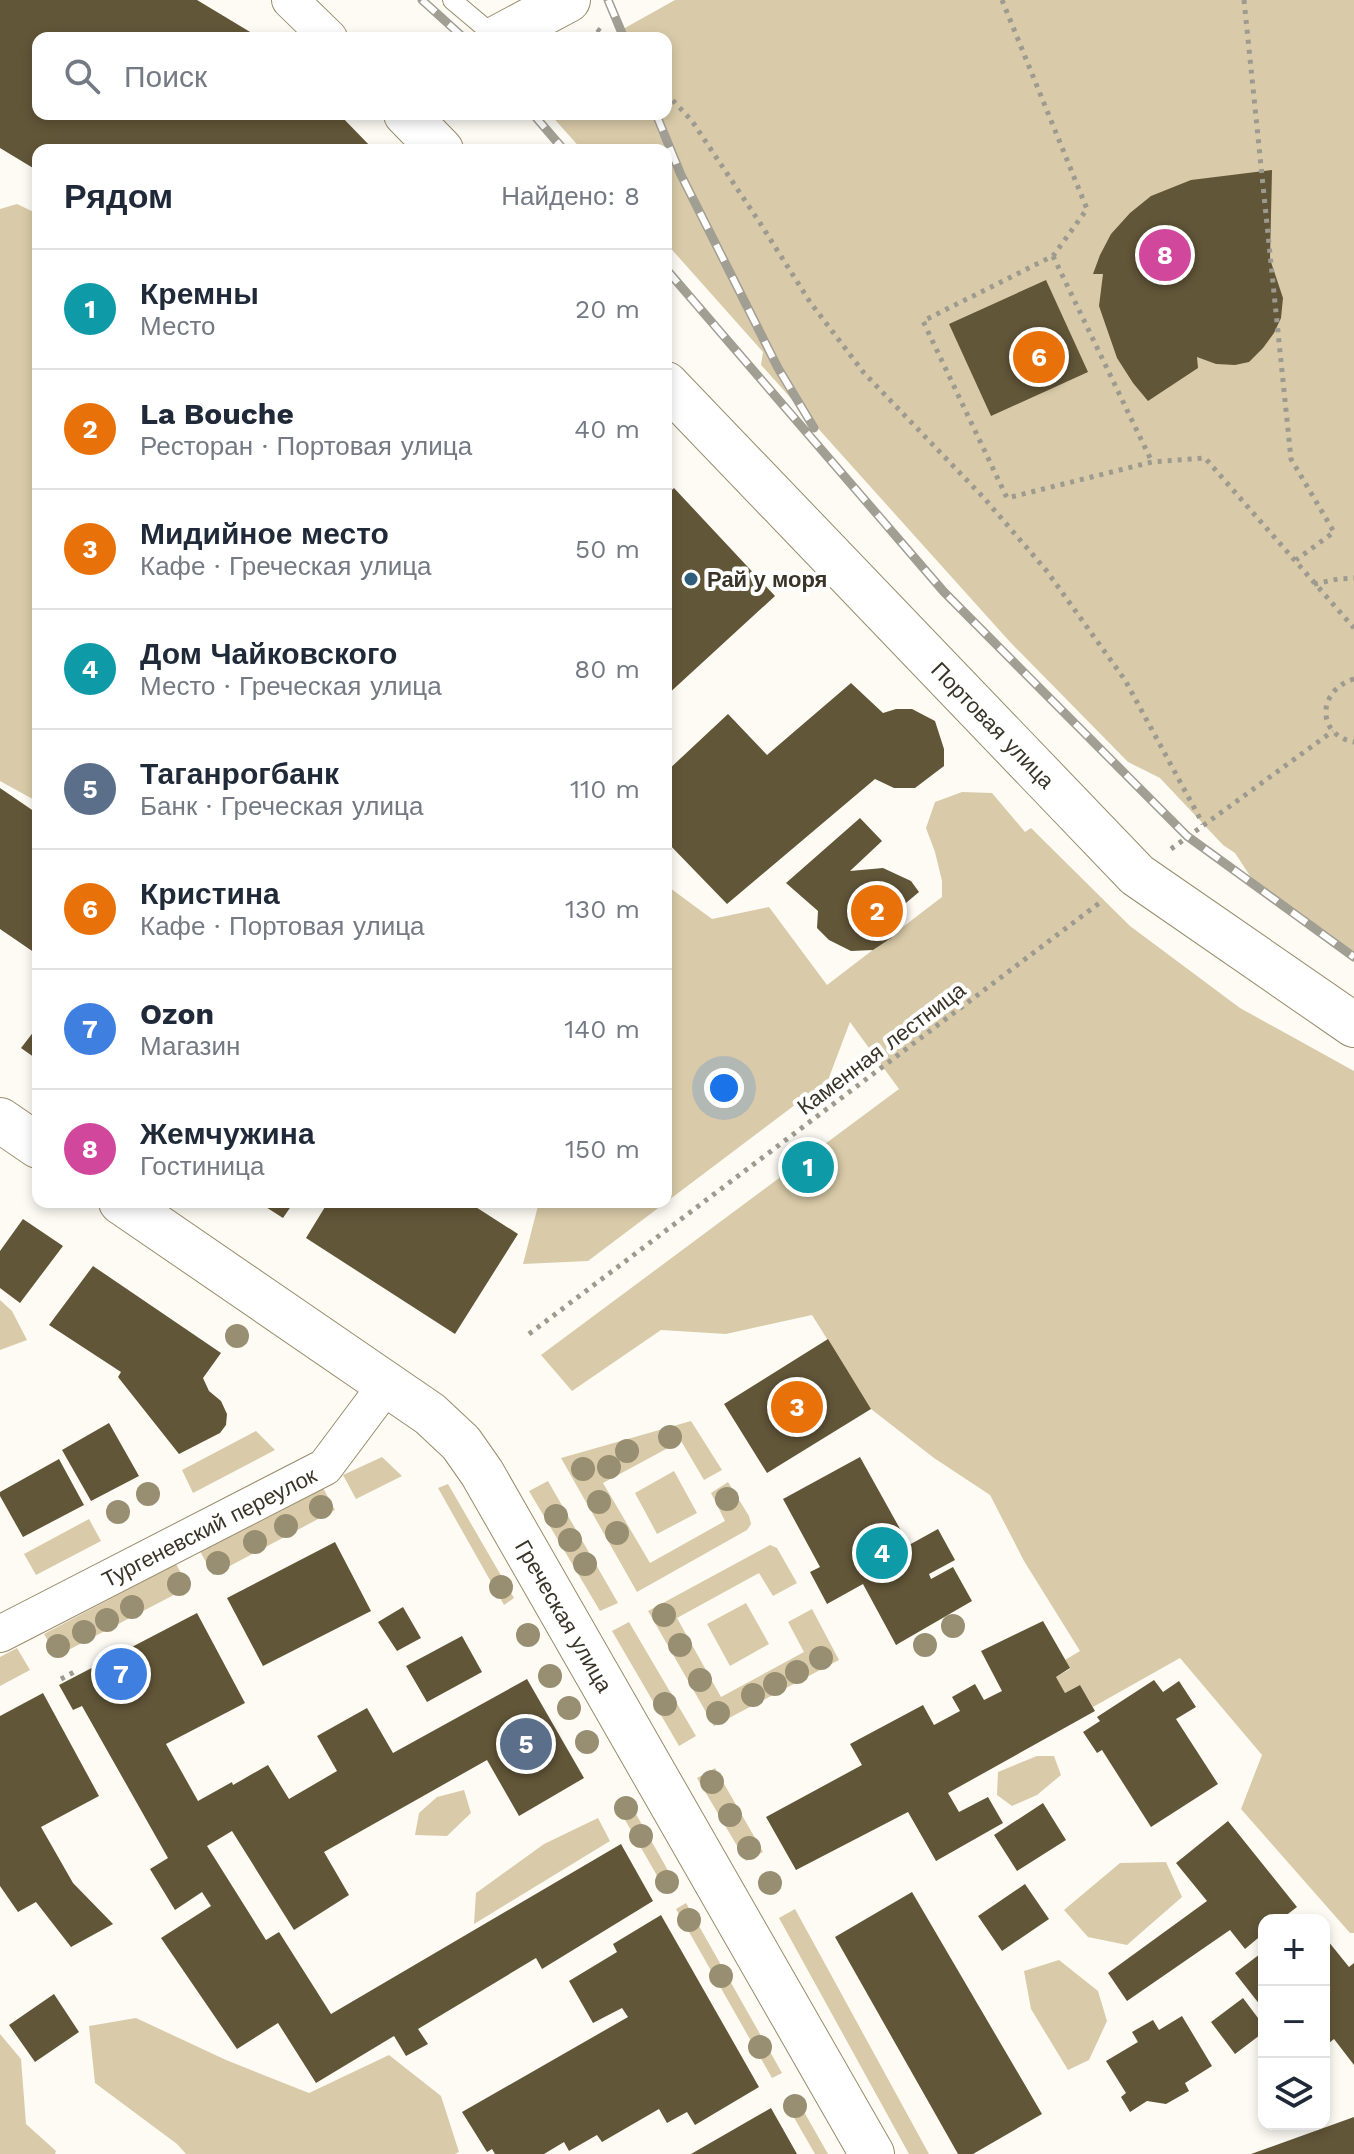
<!DOCTYPE html>
<html lang="ru">
<head>
<meta charset="utf-8">
<style>
	:root { --surface:#fff; --page:#f6f6f7; --text:#1f2937; --muted:#747a83; --line:#e0e1e3; --accent:#2e5e7c }
	body { margin:0; font-family:"Work Sans",sans-serif; background:var(--page); color:var(--text) }
	.controls { position:absolute; right:24px; bottom:24px; display:grid; overflow:hidden; border-radius:16px; box-shadow:0 4px 12px #0003 }
	.controls button { width:72px; height:72px; display:grid; place-items:center; padding:0; border:0; border-bottom:2px solid var(--line); background:var(--surface); color:var(--text); font:40px sans-serif }
	.you { position:absolute; left:724px; top:1088px; width:28px; height:28px; margin:-20px; border:6px solid #fff; border-radius:50%; background:#1a73e8; box-shadow:0 0 0 12px #1a73e833 }
	.badge { display:grid; place-items:center; width:52px; height:52px; border-radius:50%; background:var(--accent); color:#fff; font-size:26px; font-weight:700 }
	.pin { position:absolute; translate:-50% -50%; border:4px solid #fff; box-shadow:0 2px 8px #0006 }
	.list { margin:0; padding:0; list-style:none }
	h2 { display:flex; justify-content:space-between; align-items:center; height:104px; margin:0; padding:0 32px; font-size:34px }
	h2 small { font-size:26px; font-weight:400; color:var(--muted) }
	.list li { display:grid; grid-template-columns:52px 1fr auto; gap:24px; align-items:center; box-sizing:border-box; height:120px; padding:0 32px; border-top:2px solid var(--line) }
	.list b { display:block; font-size:30px; white-space:nowrap }
	.list p { margin:0; font-size:26px; white-space:nowrap; color:var(--muted) }
	.list em { font-size:26px; font-style:normal; color:var(--muted) }
	.icon { flex:none; width:44px; height:44px; fill:none; stroke:currentColor; stroke-width:2; stroke-linecap:round; stroke-linejoin:round }
	.map { position:relative; flex:none; width:1354px; height:2154px; overflow:hidden }
	.search { position:absolute; background:var(--surface); box-shadow:0 4px 12px #0003; left:32px; top:32px; width:640px; height:88px; display:flex; align-items:center; gap:20px; box-sizing:border-box; padding:0 28px; border-radius:16px; color:var(--muted); font-size:30px }
	.panel { position:absolute; background:var(--surface); box-shadow:0 4px 12px #0003; left:32px; top:144px; width:640px; height:1064px; border-radius:16px }
	.map>svg:first-child { display:block }
</style>
</head>
<body>
<div class="map">
<svg width="1354" height="2154" viewBox="0 0 1354 2154">
	<rect width="100%" height="100%" fill="#fdfbf4"/>
	<path fill="#d9cba9" d="M675 0H1354V952L1277 902 1250 876 1235 853 1223 845 1160 778 1128 762 1010 642 761 365 763 352 666 243V150H582L550 114H666V38H607Z
		M17 204 38 214V802L0 781V209Z
		M962 792 992 793 1025 832 1031 828 1130 926 1240 1008 1354 1071V1933H1350L1241 1809 1262 1755 1180 1658 1093 1707 1080 1685 1065 1693 1056 1677 1070 1669 1065 1660 1080 1651 1024 1561 990 1495 934 1458 871 1409 812 1315 726 1334 661 1330 572 1391 541 1355 899 1089 850 1022 828 1080 588 1261 523 1264 539 1202H666V885L712 919 769 907 827 985 942 897V881L935 852 926 828 935 802Z
		M0 1300 12 1311 27 1340 0 1350Z
		M691 1421 722 1470 704 1480 681 1441 603 1483 650 1563 725 1521 711 1493 728 1482 749 1516 751 1524 747 1530 637 1592 561 1458Z
		M256 1431 275 1450 193 1493 182 1470Z
		M382 1457 402 1476 356 1499 343 1475Z
		M674 1471 697 1513 657 1534 635 1493Z
		M548 1481 618 1603 600 1611 529 1491Z
		M448 1484 514 1598 504 1605 438 1488Z
		M322 1486 335 1510 213 1575 200 1551Z
		M89 1519 101 1541 36 1575 24 1554Z
		M770 1545 777 1548 797 1583 773 1596 759 1573 677 1618 721 1697 804 1652 788 1622 812 1609 839 1660 714 1726 648 1611Z
		M176 1564 189 1587 57 1656 44 1634Z
		M746 1603 769 1644 730 1666 707 1624Z
		M629 1622 696 1736 679 1746 612 1631Z
		M17 1648 30 1670 0 1686V1657Z
		M1037 1756H1054L1061 1775 1037 1795 1012 1806 997 1795 998 1772Z
		M715 1768 763 1852 746 1861 697 1778Z
		M464 1790 471 1813 447 1836 415 1835 419 1813 437 1797Z
		M628 1800 678 1888 667 1893 617 1806Z
		M598 1818 610 1841 474 1924 476 1893 544 1844Z
		M1166 1862 1182 1897 1127 1945 1088 1937 1064 1910 1120 1863Z
		M686 1903 782 2073 772 2078 676 1909Z
		M795 1909 929 2154H909L779 1918Z
		M1059 1960 1098 1991 1107 2021 1089 2060 1068 2070 1031 2009 1024 1971Z
		M136 2018 226 2060 309 2093 389 2055 441 2096 459 2152 455 2154H186L177 2144 95 2083 89 2026Z
		M0 2034 21 2059 26 2124 56 2151 55 2154H0Z
		M795 2096 828 2154H815L785 2102Z"/>
	<path fill="#625638" d="M0 0H197L260 38H38V114H339L374 150H38V171L0 148Z
		M1272 170 1270 259 1283 298 1281 318 1274 333 1263 348 1249 362 1235 365 1216 364 1197 357 1198 368 1148 401 1133 383 1117 358 1099 306 1103 274H1093L1100 255 1111 234 1130 213 1151 196 1191 180Z
		M1046 280 1088 372 991 416 949 324Z
		M674 488 775 596 666 696V495Z
		M851 683 883 713 896 709H912L935 721 944 749V766L915 788H894L875 779 727 904 666 841V772L728 714 767 755Z
		M0 788 38 814V955L0 929Z
		M860 818 882 841 850 871 883 868 911 881 919 892 894 913 900 926 891 938 873 950 851 951 829 940 817 928 818 911 786 883Z
		M38 1026V1060L21 1048Z
		M258 1202H294L283 1218Z
		M328 1202H468L518 1234 455 1334 306 1238Z
		M23 1219 63 1246 20 1303 0 1288V1251Z
		M93 1266 221 1353 203 1378 209 1391 221 1401 227 1414 226 1425 220 1433 179 1454 118 1377 121 1372 49 1325Z
		M828 1339 871 1409 767 1473 724 1404Z
		M109 1423 139 1476 91 1501 62 1450Z
		M860 1457 909 1545 938 1529 955 1560 929 1574 931 1579 953 1567 972 1601 896 1645 863 1584 827 1604 810 1572 820 1567 783 1499Z
		M59 1459 84 1505 23 1537 0 1496V1492Z
		M335 1542 371 1611 263 1666 227 1598Z
		M403 1607 421 1638 397 1651 378 1622Z
		M197 1613 245 1703 166 1744 198 1801 232 1782 233 1785 268 1765 289 1799 337 1771 317 1736 367 1708 393 1753 527 1679 584 1778 519 1816 487 1760 324 1852 349 1895 294 1930 232 1831 207 1846 266 1940 279 1932 331 2014 621 1844 653 1901 542 1969 536 1958 418 2029 428 2044 406 2056 394 2036 316 2083 278 2023 237 2049 161 1938 211 1906 202 1892 175 1910 150 1869 168 1858 82 1706 73 1710 59 1685Z
		M1043 1621 1070 1668 1056 1677 1065 1693 1080 1685 1095 1711 948 1793 959 1812 988 1797 1003 1823 936 1861 908 1812 796 1870 766 1817 862 1765 850 1744 923 1705 934 1725 960 1711 952 1697 975 1684 984 1700 1002 1691 981 1651Z
		M462 1636 482 1672 427 1702 406 1666Z
		M1154 1680 1163 1692 1179 1681 1196 1707 1176 1719 1218 1784 1151 1827 1102 1750 1097 1753 1083 1732 1100 1721 1097 1717Z
		M43 1693 99 1796 41 1827 73 1883 113 1924 71 1947 36 1902 18 1912 0 1886V1716Z
		M1043 1803 1066 1840 1017 1871 994 1835Z
		M1228 1821 1297 1907 1280 1920H1264V1933L1245 1949 1230 1930 1127 2001 1108 1973 1207 1901 1176 1863Z
		M1025 1884 1049 1919 1002 1951 978 1916Z
		M912 1892 1042 2114 973 2154H958L835 1937Z
		M661 1915 759 2087 695 2125 687 2112 667 2123 659 2109 602 2142 597 2135 569 2151 564 2142 544 2154H495L492 2149 487 2152 462 2112 628 2017 622 2008 593 2023 569 1981 617 1952 613 1944Z
		M1324 1936 1349 1967 1354 1963V2065L1334 2039 1324 2047Z
		M1264 1951V2010L1235 1973Z
		M54 1994 79 2032 35 2062 9 2025Z
		M1243 1998 1264 2026V2032L1235 2054 1211 2022Z
		M1182 2016 1212 2066 1185 2083 1189 2091 1166 2104 1147 2101 1130 2112 1121 2097 1126 2093 1106 2061 1138 2042 1132 2032 1153 2020 1159 2030Z
		M771 2108 797 2154H691Z
		M1354 2117V2154H1251Z"/>
	<g fill="none" stroke-linecap="round" stroke-linejoin="round">
		<defs>
			<path id="lane" d="M452 0 497 38"/>
			<path id="street" d="M290 0 329 38
				M0 1634 325 1467 387 1384"/>
			<path id="secondary" d="M497 38 568 0
				M406 114 441 150
				M666 384 1137 875 1354 1025
				M0 1120 38 1146
				M121 1202 430 1414 461 1443 482 1473 872 2154"/>
		</defs>
		<use href="#lane" stroke="#998c6c" stroke-width="20"/>
		<use href="#street" stroke="#998c6c" stroke-width="38"/>
		<use href="#secondary" stroke="#998c6c" stroke-width="46"/>
		<path stroke="#9d9a90" stroke-width="5" stroke-dasharray="4 6" stroke-linecap="butt" d="M1002 0 1087 209 1053 256 923 321 1007 498 1152 462 1205 458 1354 628
			M1244 0 1291 459 1334 532 1296 560
			M597 29 609 38
			M666 93 692 121 760 223 810 302 864 373 984 498 1046 570 1125 680 1203 824
			M1053 256 1152 462
			M1314 584 1338 579 1354 578
			M1354 679C1317 690 1316 735 1354 742
			M1171 849 1333 731
			M529 1334 1102 901
			M61 1679 74 1672"/>
		<use href="#lane" stroke="#fff" stroke-width="18"/>
		<use href="#street" stroke="#fff" stroke-width="36"/>
		<use href="#secondary" stroke="#fff" stroke-width="44"/>
		<defs>
			<path id="rail" d="M422 0 464 38
				M608 0 624 38
				M533 114 564 150
				M656 114 681 175 778 368 814 428
				M666 269 944 592 1187 836 1354 957"/>
		</defs>
		<use href="#rail" stroke="#a19e94" stroke-width="9"/>
		<use href="#rail" stroke="#fff" stroke-width="6" stroke-dasharray="18" stroke-linecap="butt"/>
	</g>
	<g fill="#988f72">
		<circle cx="237" cy="1336" r="12"/>
		<circle cx="670" cy="1437" r="12"/>
		<circle cx="627" cy="1451" r="12"/>
		<circle cx="609" cy="1467" r="12"/>
		<circle cx="583" cy="1469" r="12"/>
		<circle cx="148" cy="1494" r="12"/>
		<circle cx="727" cy="1499" r="12"/>
		<circle cx="599" cy="1502" r="12"/>
		<circle cx="321" cy="1507" r="12"/>
		<circle cx="118" cy="1512" r="12"/>
		<circle cx="556" cy="1516" r="12"/>
		<circle cx="286" cy="1526" r="12"/>
		<circle cx="617" cy="1533" r="12"/>
		<circle cx="570" cy="1540" r="12"/>
		<circle cx="255" cy="1542" r="12"/>
		<circle cx="218" cy="1563" r="12"/>
		<circle cx="585" cy="1564" r="12"/>
		<circle cx="179" cy="1584" r="12"/>
		<circle cx="501" cy="1587" r="12"/>
		<circle cx="132" cy="1607" r="12"/>
		<circle cx="664" cy="1615" r="12"/>
		<circle cx="107" cy="1620" r="12"/>
		<circle cx="953" cy="1626" r="12"/>
		<circle cx="84" cy="1632" r="12"/>
		<circle cx="528" cy="1635" r="12"/>
		<circle cx="680" cy="1645" r="12"/>
		<circle cx="925" cy="1645" r="12"/>
		<circle cx="58" cy="1646" r="12"/>
		<circle cx="821" cy="1658" r="12"/>
		<circle cx="797" cy="1672" r="12"/>
		<circle cx="550" cy="1676" r="12"/>
		<circle cx="700" cy="1680" r="12"/>
		<circle cx="775" cy="1684" r="12"/>
		<circle cx="753" cy="1695" r="12"/>
		<circle cx="665" cy="1704" r="12"/>
		<circle cx="569" cy="1708" r="12"/>
		<circle cx="718" cy="1713" r="12"/>
		<circle cx="587" cy="1742" r="12"/>
		<circle cx="712" cy="1782" r="12"/>
		<circle cx="626" cy="1808" r="12"/>
		<circle cx="730" cy="1815" r="12"/>
		<circle cx="641" cy="1836" r="12"/>
		<circle cx="749" cy="1848" r="12"/>
		<circle cx="667" cy="1882" r="12"/>
		<circle cx="770" cy="1883" r="12"/>
		<circle cx="689" cy="1920" r="12"/>
		<circle cx="721" cy="1976" r="12"/>
		<circle cx="760" cy="2047" r="12"/>
		<circle cx="795" cy="2106" r="12"/>
	</g>
	<circle fill="#2e5e7c" stroke="#fff" stroke-width="3" cx="691" cy="579" r="8"/>
	<g text-anchor="middle" stroke-width="8" stroke-linejoin="round" paint-order="stroke">
		<g font-size="22" font-weight="bold" fill="#393427" stroke="#fff" text-anchor="start">
			<text x="707" y="587">Рай у моря</text>
		</g>
		<g font-size="22" fill="#393427" stroke="#fff">
			<text transform="translate(993 725) rotate(46)" y="8">Портовая улица</text>
			<text transform="translate(881 1048) rotate(-37)" y="8">Каменная лестница</text>
			<text transform="translate(209 1527) rotate(-27)" y="8">Тургеневский переулок</text>
			<text transform="translate(564 1616) rotate(60)" y="8">Греческая улица</text>
		</g>
	</g>
</svg>
<div class="controls">
<button>+</button>
<button>−</button>
<button><svg class="icon" aria-label="layers" viewBox="0 0 24 24"><path d="M12 4l9 5-9 5-9-5zM3 14l9 5 9-5"/></svg></button>
</div>
<div class="you"></div>
<div class="pin badge" style="left:808px;top:1167px;background:#0f9aa8">1</div>
<div class="pin badge" style="left:877px;top:911px;background:#e8710a">2</div>
<div class="pin badge" style="left:797px;top:1407px;background:#e8710a">3</div>
<div class="pin badge" style="left:882px;top:1553px;background:#0f9aa8">4</div>
<div class="pin badge" style="left:526px;top:1744px;background:#5c6f8a">5</div>
<div class="pin badge" style="left:1039px;top:357px;background:#e8710a">6</div>
<div class="pin badge" style="left:121px;top:1674px;background:#3f7fe0">7</div>
<div class="pin badge" style="left:1165px;top:255px;background:#d1479c">8</div>
<div class="search"><svg class="icon" aria-label="search" viewBox="0 0 24 24"><circle cx="10" cy="10" r="6"/><path d="M15 15l6 6"/></svg>Поиск</div>
<section class="panel">
<h2>Рядом<small>Найдено: 8</small></h2>
<ul class="list">
<li><span class="badge" style="background:#0f9aa8">1</span><div><b>Кремны</b><p>Место</p></div><em>20 m</em></li>
<li><span class="badge" style="background:#e8710a">2</span><div><b>La Bouche</b><p>Ресторан · Портовая улица</p></div><em>40 m</em></li>
<li><span class="badge" style="background:#e8710a">3</span><div><b>Мидийное место</b><p>Кафе · Греческая улица</p></div><em>50 m</em></li>
<li><span class="badge" style="background:#0f9aa8">4</span><div><b>Дом Чайковского</b><p>Место · Греческая улица</p></div><em>80 m</em></li>
<li><span class="badge" style="background:#5c6f8a">5</span><div><b>Таганрогбанк</b><p>Банк · Греческая улица</p></div><em>110 m</em></li>
<li><span class="badge" style="background:#e8710a">6</span><div><b>Кристина</b><p>Кафе · Портовая улица</p></div><em>130 m</em></li>
<li><span class="badge" style="background:#3f7fe0">7</span><div><b>Ozon</b><p>Магазин</p></div><em>140 m</em></li>
<li><span class="badge" style="background:#d1479c">8</span><div><b>Жемчужина</b><p>Гостиница</p></div><em>150 m</em></li>
</ul>
</section>
</div>
</body>
</html>
